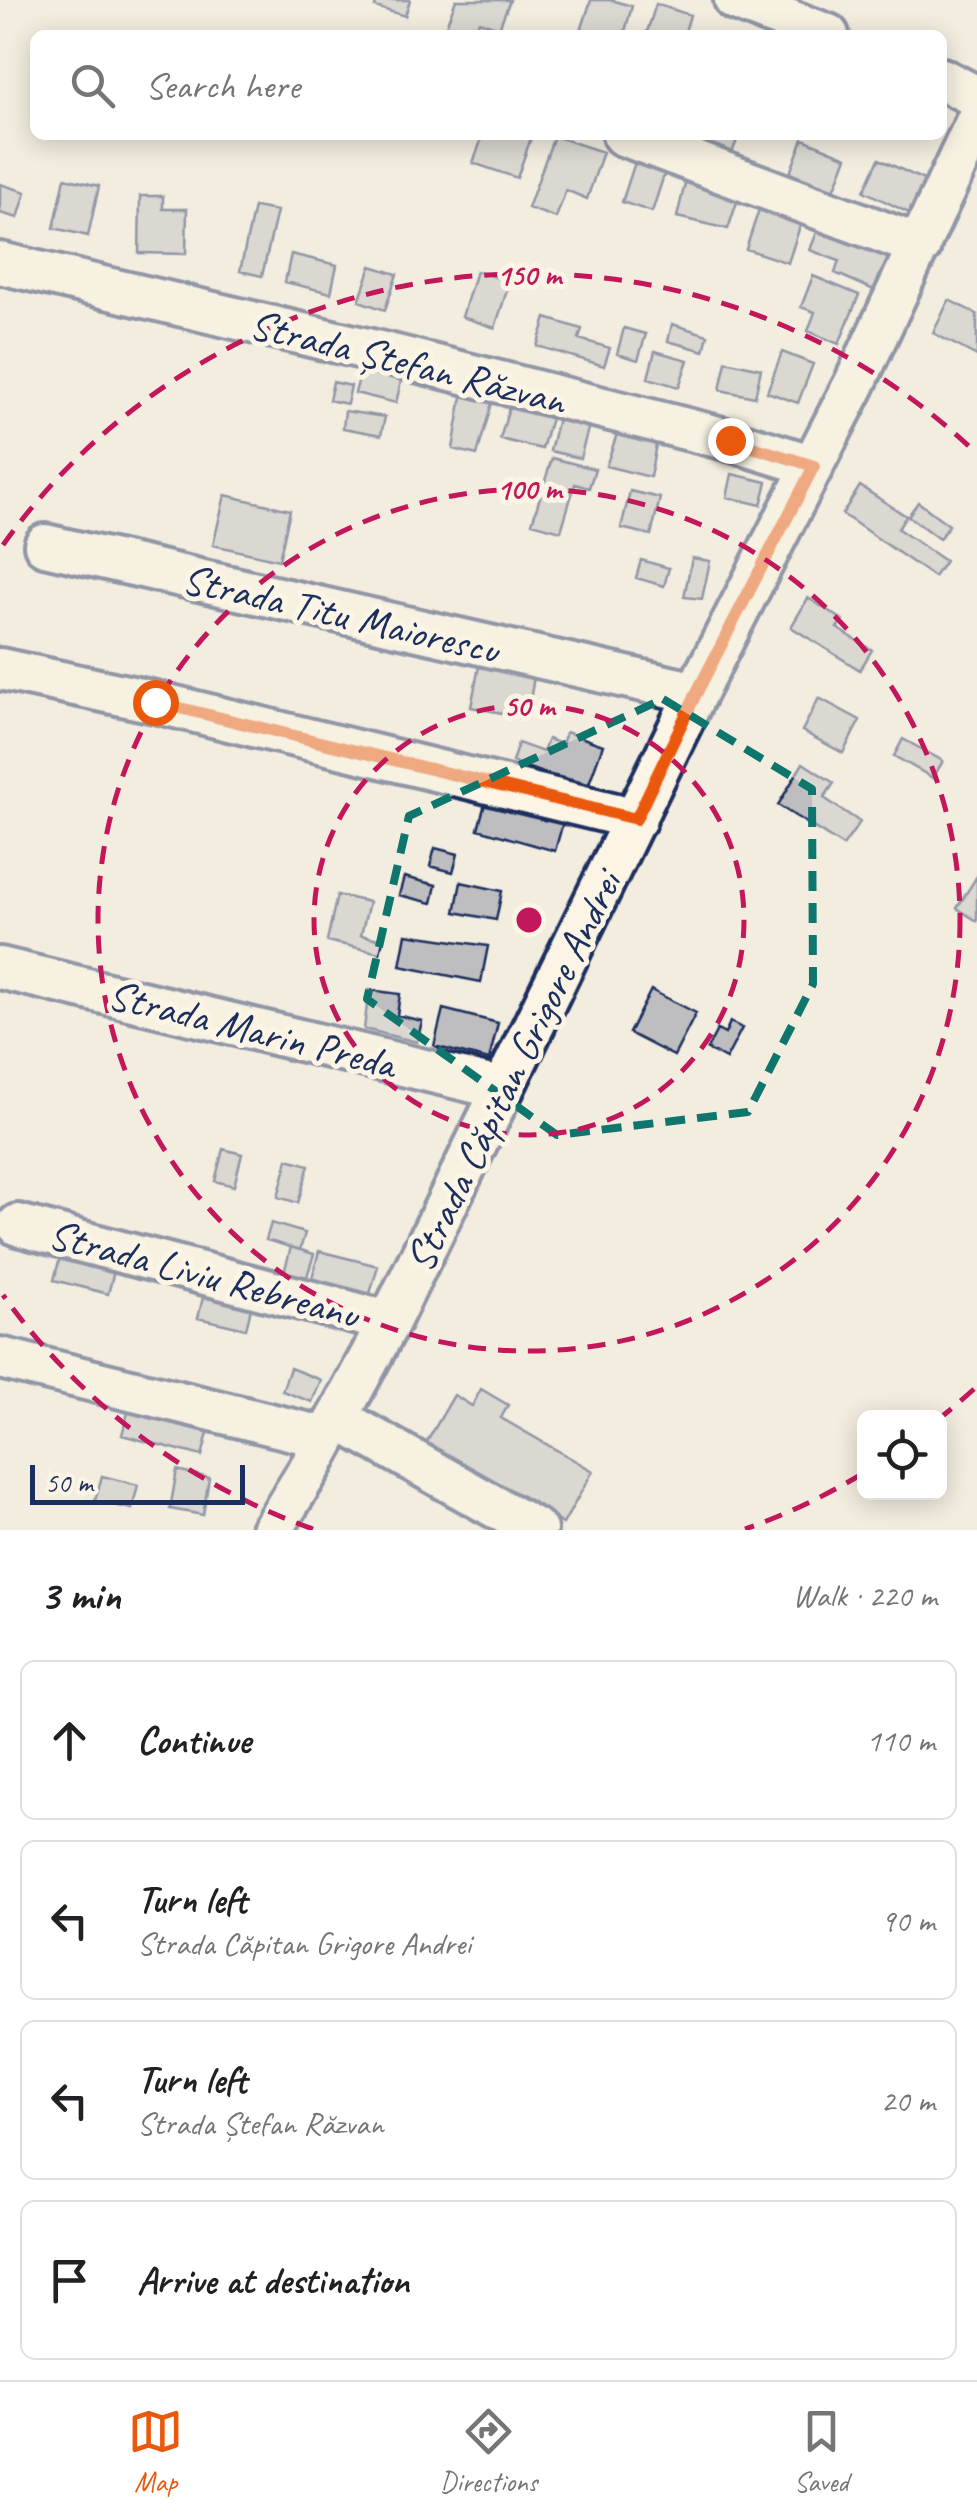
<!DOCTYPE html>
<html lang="en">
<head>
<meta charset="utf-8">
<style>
	:root { --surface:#fff; --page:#f2f2f2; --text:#202124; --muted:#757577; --line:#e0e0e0; --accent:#ea580c }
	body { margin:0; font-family:Caveat,sans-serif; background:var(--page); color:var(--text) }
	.controls { position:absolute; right:30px; bottom:30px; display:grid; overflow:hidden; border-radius:15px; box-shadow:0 5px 25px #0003 }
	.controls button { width:90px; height:90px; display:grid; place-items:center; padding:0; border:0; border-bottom:2px solid var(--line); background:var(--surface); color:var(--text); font:50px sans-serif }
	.scale { position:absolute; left:30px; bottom:25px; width:215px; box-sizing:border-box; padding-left:10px; border:5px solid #1b2f5e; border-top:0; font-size:28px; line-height:35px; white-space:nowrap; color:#1b2f5e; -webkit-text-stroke:8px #fcf5e5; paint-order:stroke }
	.stop { position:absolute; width:30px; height:30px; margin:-22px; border:8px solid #ea580c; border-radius:50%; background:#fff }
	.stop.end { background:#ea580c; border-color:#fff; box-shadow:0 2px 10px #0008 }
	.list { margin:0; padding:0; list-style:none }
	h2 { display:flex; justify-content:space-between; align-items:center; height:130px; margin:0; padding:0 40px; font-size:42px }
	h2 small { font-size:32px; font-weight:400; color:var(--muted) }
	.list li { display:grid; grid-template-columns:65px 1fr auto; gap:30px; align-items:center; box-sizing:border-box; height:160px; margin:0 20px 20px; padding:0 20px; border:2px solid var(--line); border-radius:15px }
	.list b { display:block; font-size:38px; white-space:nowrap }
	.list p { margin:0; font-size:32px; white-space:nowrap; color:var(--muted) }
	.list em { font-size:32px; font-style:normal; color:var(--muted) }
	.icon { flex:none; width:55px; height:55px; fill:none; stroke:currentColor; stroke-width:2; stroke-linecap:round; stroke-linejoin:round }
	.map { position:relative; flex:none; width:977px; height:1530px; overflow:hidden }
	.search { position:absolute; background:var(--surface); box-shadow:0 5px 25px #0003; left:30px; right:30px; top:30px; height:110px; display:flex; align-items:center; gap:25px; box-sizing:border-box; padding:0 35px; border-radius:15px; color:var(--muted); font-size:38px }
	.sheet { height:850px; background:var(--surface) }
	nav { display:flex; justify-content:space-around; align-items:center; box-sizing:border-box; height:140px; border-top:2px solid var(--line); background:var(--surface); font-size:28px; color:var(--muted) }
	nav a { display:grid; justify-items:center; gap:5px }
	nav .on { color:var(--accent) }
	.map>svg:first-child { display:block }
</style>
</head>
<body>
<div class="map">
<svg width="977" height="1530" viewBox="0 0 977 1530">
	<rect width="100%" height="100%" fill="#f3ede0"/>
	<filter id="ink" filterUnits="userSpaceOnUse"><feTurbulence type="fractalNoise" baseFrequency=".01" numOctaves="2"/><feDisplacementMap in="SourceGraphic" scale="20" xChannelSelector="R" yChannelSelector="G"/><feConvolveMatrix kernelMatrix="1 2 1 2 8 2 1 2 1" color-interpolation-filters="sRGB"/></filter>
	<g filter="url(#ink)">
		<path fill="#bebec0" stroke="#1b2f5e" stroke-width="2.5" d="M377 0H410L405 16 375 7Z
			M456 0H510L499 28 479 21 474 35 445 28Z
			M591 0H611L632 6 624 35H594L581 31Z
			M656 4 690 15 684 35H646Z
			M483 135H532L517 178 473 163Z
			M696 135H739L732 153 695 138Z
			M554 136 603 152 587 199 566 190 556 218 528 208Z
			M803 139 847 157 833 193 789 175Z
			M879 159 924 180 909 213 864 191Z
			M635 162 665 172 652 212 622 202Z
			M65 178 99 186 88 236 54 228Z
			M686 179 739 196 728 229 677 217Z
			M0 184 26 192 18 218 0 213Z
			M140 196H163V209H187L186 254 139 253Z
			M761 203 803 217 788 263 746 249Z
			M254 207 277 211 262 276 240 271Z
			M821 222 892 249 874 290 835 273 839 261 810 250Z
			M291 254 337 265 331 293 285 282Z
			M371 266 397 274 385 310 359 301Z
			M476 271 510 281 495 328 462 317Z
			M813 276 859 295 839 344 808 331 815 312 801 307Z
			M949 300 977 314V356L933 333Z
			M546 318 582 329 579 339 610 348 604 366 537 346Z
			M672 324 708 335 704 351 668 341Z
			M624 328 646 334 638 360 617 354Z
			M655 351 688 360 679 387 648 378Z
			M782 352 813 364 798 403 767 392Z
			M726 361 761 369 755 397 720 390Z
			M362 367 402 377 396 403 355 393Z
			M333 382 351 386 347 404 329 400Z
			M462 396 492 403 477 455 453 449Z
			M509 408 551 418 542 449 500 439Z
			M560 410 591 418 580 458 550 451Z
			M345 411 385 417 381 435 343 428Z
			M618 431 657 439 650 477 606 466Z
			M552 458 595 469 589 488 575 484 561 531 532 523Z
			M732 474 767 482 761 505 727 497Z
			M860 486 906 516 898 529 945 561 934 577 842 514Z
			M630 491 660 498 651 535 621 528Z
			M225 495 290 510 279 560 213 545Z
			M918 502 949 525 939 539 908 516Z
			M692 558 710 561 702 599 684 597Z
			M641 560 669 568 664 586 636 578Z
			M808 598 843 620 837 628 872 650 860 670 791 627Z
			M480 661 535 671 527 718 471 707Z
			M819 698 860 720 843 753 802 731Z
			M566 732 603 745 587 789 512 762 518 743 543 752 548 739 562 744Z
			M903 739 943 761 933 778 894 756Z
			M803 763 834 783 824 798 860 822 843 846 778 805Z
			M488 793 565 815 555 851 478 829Z
			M435 848 458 854 453 872 430 866Z
			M977 876V921L957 908Z
			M404 877 436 885 432 903 399 895Z
			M461 882 502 891 496 920 455 912Z
			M337 895 369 902 361 935 383 940 380 953 327 941Z
			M406 934 488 946 481 982 400 966Z
			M369 990 400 994 397 1015 422 1021 417 1042 364 1029Z
			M651 990 696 1013 674 1056 629 1033Z
			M443 1009 498 1023 489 1060 434 1046Z
			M730 1022 742 1028 726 1059 707 1049 717 1030 725 1034Z
			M223 1149 242 1154 234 1186 215 1181Z
			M288 1159 309 1165 298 1203 278 1197Z
			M271 1223 305 1233 300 1250 266 1240Z
			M64 1242 118 1256 108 1294 54 1280Z
			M291 1247 314 1254 304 1286 282 1280Z
			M319 1251 378 1266 369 1297 311 1282Z
			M207 1281 255 1292 246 1329 198 1318Z
			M290 1368 321 1380 312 1402 282 1391Z
			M481 1389 508 1405 501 1418 593 1471 563 1524 425 1445 454 1395 472 1406Z
			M131 1401 211 1421 202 1456 122 1435Z
			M177 1470 209 1478 203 1515 170 1509Z
			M102 1476 138 1485 132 1509 95 1501Z"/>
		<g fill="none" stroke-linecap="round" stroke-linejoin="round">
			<defs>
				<path id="minor" d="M735 0 828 35
					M942 79 977 97
					M623 135 920 246
					M0 263 388 354 730 440 813 466
					M45 545 696 693
					M0 669 155 702 636 819
					M0 968 503 1089
					M18 1225 389 1322
					M0 1358 326 1438
					M337 1418 536 1530
					M272 1530 313 1463 389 1322 696 693 855 383 977 120"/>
			</defs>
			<use href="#minor" stroke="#1b2f5e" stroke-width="48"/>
			<use href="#minor" stroke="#fcf5e5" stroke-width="40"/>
		</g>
	</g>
	<g fill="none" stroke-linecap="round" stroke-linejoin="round" filter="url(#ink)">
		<path stroke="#ea580c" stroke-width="12" d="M155 702 636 819 696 694 814 466 730 440"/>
	</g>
	<path d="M0 0H977V1530H0ZM663 699 812 789 813 984 748 1112 557 1135 367 999 409 816Z" fill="#f3ede0" fill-opacity=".55" fill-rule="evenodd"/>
	<path fill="none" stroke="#0f766e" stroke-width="8" stroke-dasharray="20 12" stroke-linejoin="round" d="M663 699 812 789 813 984 748 1112 557 1135 367 999 409 816Z"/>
	<g fill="none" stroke="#c2185b" stroke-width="5" stroke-dasharray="18 12">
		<circle cx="529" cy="920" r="215"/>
		<circle cx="529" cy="920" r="431"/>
		<path d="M974 1389A646 646 0 0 1 940 1418M862 1474A646 646 0 0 1 745 1529M313 1529A646 646 0 0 1 3 1295M3 545A646 646 0 0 1 974 451"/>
	</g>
	<g text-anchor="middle" stroke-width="10" stroke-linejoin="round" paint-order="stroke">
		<g font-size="42" fill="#1b2f5e" stroke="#fcf5e5">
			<text transform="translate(408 361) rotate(14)" y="15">Strada Ștefan Răzvan</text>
			<text transform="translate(341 613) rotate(13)" y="15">Strada Titu Maiorescu</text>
			<text transform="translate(252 1028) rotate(14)" y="15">Strada Marin Preda</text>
			<text transform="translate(512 1071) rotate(-64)" y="15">Strada Căpitan Grigore Andrei</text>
			<text transform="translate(204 1273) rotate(15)" y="15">Strada Liviu Rebreanu</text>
		</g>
	</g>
	<circle cx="529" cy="920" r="15" fill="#c2185b" stroke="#fcf5e5" stroke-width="5"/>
	<g font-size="30" text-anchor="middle" font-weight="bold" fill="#c2185b" stroke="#fcf5e5" stroke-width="10" stroke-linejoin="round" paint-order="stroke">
		<text x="529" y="285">150 m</text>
		<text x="529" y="499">100 m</text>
		<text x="529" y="716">50 m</text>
	</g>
</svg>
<div class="controls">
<button><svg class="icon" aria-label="locate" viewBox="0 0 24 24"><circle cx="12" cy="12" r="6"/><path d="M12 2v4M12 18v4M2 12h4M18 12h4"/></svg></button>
</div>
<div class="scale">50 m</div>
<div class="stop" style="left:155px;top:702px"></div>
<div class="stop end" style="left:730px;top:440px"></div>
<div class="search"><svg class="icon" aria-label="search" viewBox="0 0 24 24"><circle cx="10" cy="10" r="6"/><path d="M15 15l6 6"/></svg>Search here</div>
</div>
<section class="sheet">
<h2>3 min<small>Walk · 220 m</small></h2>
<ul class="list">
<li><svg class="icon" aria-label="ahead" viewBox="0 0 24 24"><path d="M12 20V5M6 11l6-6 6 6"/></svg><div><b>Continue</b></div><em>110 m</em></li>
<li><svg class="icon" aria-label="left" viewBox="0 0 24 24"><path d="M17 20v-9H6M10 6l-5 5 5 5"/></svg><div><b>Turn left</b><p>Strada Căpitan Grigore Andrei</p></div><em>90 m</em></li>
<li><svg class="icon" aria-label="left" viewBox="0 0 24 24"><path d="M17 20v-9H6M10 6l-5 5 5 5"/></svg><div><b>Turn left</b><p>Strada Ștefan Răzvan</p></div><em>20 m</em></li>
<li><svg class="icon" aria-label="arrive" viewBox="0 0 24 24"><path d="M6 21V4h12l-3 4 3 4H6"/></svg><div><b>Arrive at destination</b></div></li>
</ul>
</section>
<nav>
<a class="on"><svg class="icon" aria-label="map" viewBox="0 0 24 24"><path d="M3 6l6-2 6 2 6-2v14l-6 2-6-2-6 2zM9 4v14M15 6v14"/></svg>Map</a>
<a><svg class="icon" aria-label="directions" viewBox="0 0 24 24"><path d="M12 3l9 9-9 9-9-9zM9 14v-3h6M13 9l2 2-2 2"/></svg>Directions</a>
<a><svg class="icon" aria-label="saved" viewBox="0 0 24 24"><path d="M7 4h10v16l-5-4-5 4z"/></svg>Saved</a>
</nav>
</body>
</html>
